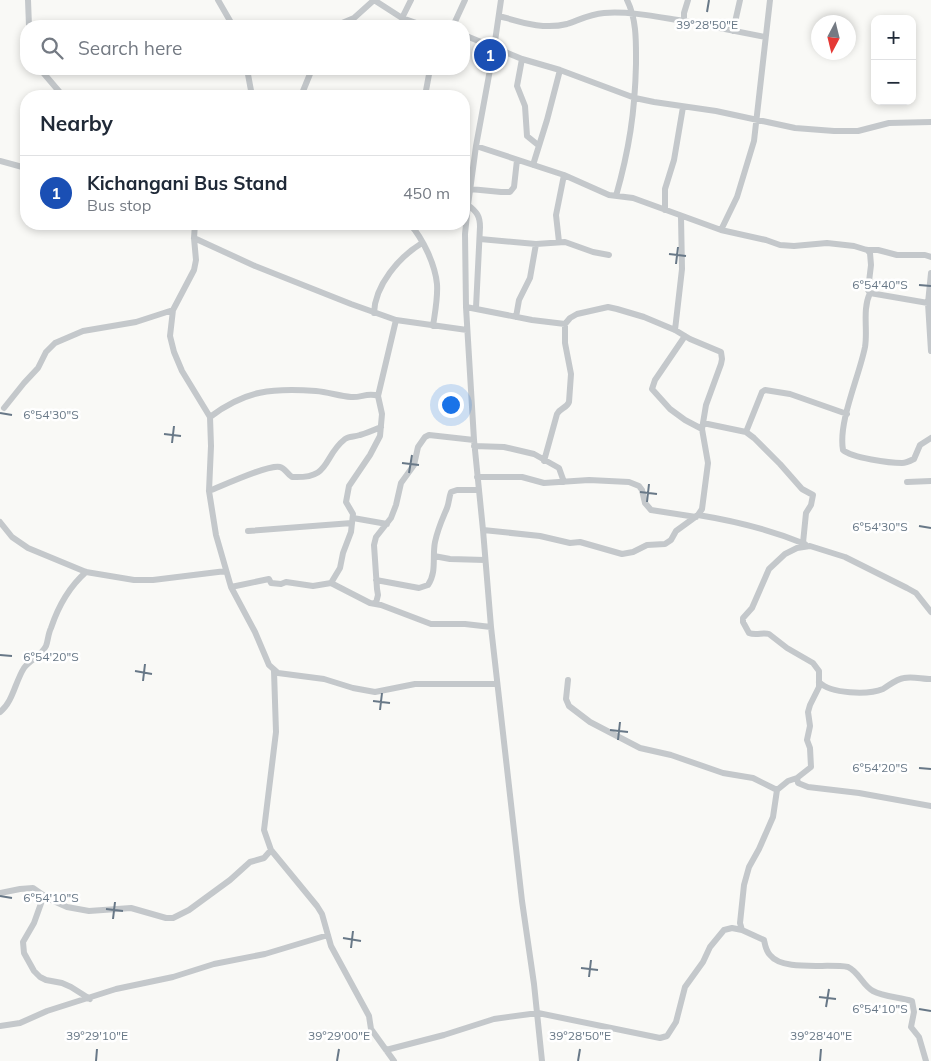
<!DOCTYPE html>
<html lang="en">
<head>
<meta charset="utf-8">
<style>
	:root { --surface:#fff; --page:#f2f2f3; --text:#1f2937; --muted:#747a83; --line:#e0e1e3; --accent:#7c3aed }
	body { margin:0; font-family:Mulish,sans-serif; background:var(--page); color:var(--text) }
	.controls { position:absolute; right:15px; top:15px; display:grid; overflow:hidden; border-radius:10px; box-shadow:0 2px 8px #0003 }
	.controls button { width:45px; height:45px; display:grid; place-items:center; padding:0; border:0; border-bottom:1px solid var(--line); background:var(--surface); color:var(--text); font:25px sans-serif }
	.compass { position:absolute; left:811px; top:15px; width:45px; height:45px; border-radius:50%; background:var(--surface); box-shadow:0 2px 8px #0003; rotate:187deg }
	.you { position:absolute; left:450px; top:404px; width:18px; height:18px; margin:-12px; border:4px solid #fff; border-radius:50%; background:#1a73e8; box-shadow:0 0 0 8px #1a73e833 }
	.badge { display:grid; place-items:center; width:32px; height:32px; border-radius:50%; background:var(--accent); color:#fff; font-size:16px; font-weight:700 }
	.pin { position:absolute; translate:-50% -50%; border:2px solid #fff; box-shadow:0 1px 5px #0006 }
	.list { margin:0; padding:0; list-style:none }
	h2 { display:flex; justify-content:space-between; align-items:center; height:65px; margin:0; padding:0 20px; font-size:21px }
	h2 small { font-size:16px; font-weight:400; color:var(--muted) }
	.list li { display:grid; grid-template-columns:32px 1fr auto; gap:15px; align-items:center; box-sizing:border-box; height:75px; padding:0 20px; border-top:1px solid var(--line) }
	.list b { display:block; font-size:19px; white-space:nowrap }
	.list p { margin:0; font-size:16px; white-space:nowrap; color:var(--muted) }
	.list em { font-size:16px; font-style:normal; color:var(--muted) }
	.icon { flex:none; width:28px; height:28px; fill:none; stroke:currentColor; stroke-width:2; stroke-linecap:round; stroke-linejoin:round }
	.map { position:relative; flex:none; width:931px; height:1061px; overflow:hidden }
	.search { position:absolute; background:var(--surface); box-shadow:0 2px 8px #0003; left:20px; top:20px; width:450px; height:55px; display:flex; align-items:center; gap:12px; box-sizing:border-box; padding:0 18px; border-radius:20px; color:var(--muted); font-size:19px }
	.panel { position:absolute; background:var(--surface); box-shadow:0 2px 8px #0003; left:20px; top:90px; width:450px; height:140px; border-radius:20px }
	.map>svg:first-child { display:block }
</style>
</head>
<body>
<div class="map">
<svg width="931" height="1061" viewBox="0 0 931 1061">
	<rect width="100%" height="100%" fill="#f9f9f6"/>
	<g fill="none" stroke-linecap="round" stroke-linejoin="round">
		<path stroke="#c4c8cb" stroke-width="6" d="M28 0 29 26
			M218 0 233 26
			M374 0 402 18 425 26
			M501 0 494 48 476 146 468 205 465 234 466 307 474 440 483 530 491 627 522 901 534 984 542 1061
			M688 0 684 13V21L765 37
			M499 16C521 22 543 30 567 24 579 20 590 14 604 13 630 11 658 17 684 21
			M402 18 411 0
			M335 26 354 18 374 0
			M453 26 465 0
			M733 31 740 0
			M464 35 522 59 560 70 635 98 654 102 716 111 795 128 834 131H858L889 123 931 122
			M522 59 517 86 525 106 527 136 538 145
			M40 69 63 96
			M247 69 252 96
			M301 96 312 69
			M425 96 430 69
			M476 146 564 175 609 195 633 198 721 230 766 240 780 245 794 246 827 243 854 246 867 250H878L897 255H925L931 257
			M0 161 26 168
			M533 165 547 120 560 70
			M470 189 501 192H510L514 187 517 160
			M616 196C629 150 635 112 636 64 636 43 637 20 627 0
			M468 205C477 212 480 216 480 227L476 308
			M665 210V189L674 160 683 107
			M195 224 194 238 196 260 194 270 173 310 170 336 174 352 182 371 210 417 211 446 209 491 216 535 231 587 255 632 269 665 278 673 324 679 353 688 375 692 415 684H497
			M410 224C423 239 435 264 437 284 438 298 435 312 433 326
			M721 230 737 197 754 141 770 0
			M194 238 255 266 351 304 396 320
			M480 239 536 244 565 242 593 252 609 255
			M559 242 556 215 564 175
			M867 250 870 253 871 265 868 290 870 293 928 303
			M931 273 928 303 931 351
			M870 293C862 310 868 330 865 347 859 377 838 422 843 450 852 458 890 463 902 463 906 463 910 461 914 459L920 445 931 438
			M466 307 532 320 565 324
			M374 313C375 285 399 257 422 243
			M516 317 519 300 530 278 536 244
			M675 330 682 269 681 217
			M378 396 396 320 467 330
			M4 408 24 383 38 368 46 352 55 343 83 331 136 322 173 310
			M210 417C246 390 272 388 316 391 328 392 339 396 351 397 361 398 368 392 378 396L382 414 380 436 370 455 349 486 346 502 353 514 351 532 343 553 340 568 331 583
			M703 423 746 432 754 438 780 464 802 489 813 495 811 505 806 513 803 543
			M746 432 762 392 765 390 790 394 847 414
			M474 446 504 447 534 454 559 468 564 482
			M544 461 557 414C560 408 567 408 569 402L571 374 565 343V324L570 318 577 314 608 307 617 309 644 317 675 330 690 339 721 352 722 359 721 364 706 405 702 429
			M477 477H522L544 483 589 480 629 482 639 486 642 490 645 503 651 510 696 517
			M907 482 931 481
			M209 491C222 486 269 464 280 467 285 468 287 474 292 477 332 479 322 457 345 439 349 436 354 437 360 435 367 433 374 430 381 427
			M698 515C735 521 771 530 805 544
			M353 518 387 524
			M0 522 12 537 28 548 86 572 134 580H153L226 571
			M483 530 540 536 570 543 580 542 622 554 633 552 647 545 665 544 671 540 676 531 698 515 702 509 708 463 702 429 685 420 670 409 652 389 655 380 685 336
			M248 531 352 523
			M434 556 450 559 485 560
			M376 580 419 588 428 585C437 572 432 557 435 542 438 528 442 520 447 508 449 503 449 497 451 492L457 490H479
			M231 587 269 579 271 583 281 584 286 582 313 586 331 583 370 603 381 605 431 624H465L491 627
			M376 603 378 595 377 589 374 545 376 537 391 518 396 505 401 483 414 465 418 447 425 437 429 435 474 440
			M931 612 916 593 907 588 845 557 810 546 797 548 785 554 769 569 752 608 743 618V622L749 633C756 636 763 632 769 634L787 648 813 663 819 671V687L810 705 808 712 810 726 807 740 810 748 811 767 797 778 798 783 808 787 859 793 931 806
			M274 671 276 732 264 830 271 850 317 906 322 914 331 946 369 1016 371 1029 394 1061
			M568 680 566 699 569 706 590 722 640 748 671 755 723 773 753 778 777 790
			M819 682C831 694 868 695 883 689 890 685 896 679 904 678 912 676 922 679 931 679
			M0 712C13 702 15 682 24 668 30 660 41 656 46 646 48 641 48 634 51 628 58 607 69 587 86 572
			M797 778 788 781 777 790 773 817 759 849 749 867 744 885 740 923 742 930 764 940C765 945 766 951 770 955 783 972 828 963 848 967 859 972 863 986 873 991 884 997 900 997 912 1001L914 1012 911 1027 919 1037 926 1061
			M0 893 20 889 33 888 49 899 67 907 89 911 131 908 166 918H173L189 910 230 880 250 862 264 858 271 850
			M44 895 34 923 23 942 24 953 34 971 40 977 46 980 62 983 71 987 90 999
			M0 1026 20 1023 47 1011 116 989 173 977 214 964 265 954 328 935
			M386 1050 444 1035 494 1019 538 1013 660 1038 667 1036 676 1022 685 987 703 962 710 947 724 930 732 928 742 930"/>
	</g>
	<path fill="none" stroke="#687887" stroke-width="2" d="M707 12 709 0M669 254 686 256M676 264 678 247M919 285 931 286M0 413 12 415M164 434 181 436M172 443 174 426M402 463 419 465M409 473 412 455M640 492 657 494M647 502 649 484M919 526 931 528M0 655 12 656M135 671 152 674M143 681 145 664M373 701 390 703M380 710 382 693M610 730 628 732M618 740 620 722M919 768 931 769M0 896 12 898M106 909 123 911M113 919 115 902M343 938 361 941M351 948 353 931M581 968 598 970M589 977 591 960M819 997 836 999M826 1007 829 989M919 1009 931 1011M96 1061 97 1049M337 1061 339 1049M578 1061 580 1049M820 1061 821 1049"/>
	<g font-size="12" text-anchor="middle" fill="#687887" stroke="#fff" stroke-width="5" stroke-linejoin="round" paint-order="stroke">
		<text x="707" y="29">39°28'50"E</text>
		<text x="880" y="289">6°54'40"S</text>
		<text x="51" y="419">6°54'30"S</text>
		<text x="880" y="531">6°54'30"S</text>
		<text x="51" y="661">6°54'20"S</text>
		<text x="880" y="772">6°54'20"S</text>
		<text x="51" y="902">6°54'10"S</text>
		<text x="880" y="1013">6°54'10"S</text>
		<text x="97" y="1040">39°29'10"E</text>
		<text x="339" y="1040">39°29'00"E</text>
		<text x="580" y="1040">39°28'50"E</text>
		<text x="821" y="1040">39°28'40"E</text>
	</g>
</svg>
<div class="controls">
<button>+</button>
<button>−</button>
</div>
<svg class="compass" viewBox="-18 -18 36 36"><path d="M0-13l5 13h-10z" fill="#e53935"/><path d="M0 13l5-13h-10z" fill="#747a83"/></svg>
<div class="you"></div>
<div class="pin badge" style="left:490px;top:55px;background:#1a4fb4">1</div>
<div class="search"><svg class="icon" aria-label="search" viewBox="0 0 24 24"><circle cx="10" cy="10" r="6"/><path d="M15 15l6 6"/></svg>Search here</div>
<section class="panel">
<h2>Nearby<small></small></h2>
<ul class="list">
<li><span class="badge" style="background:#1a4fb4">1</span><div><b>Kichangani Bus Stand</b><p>Bus stop</p></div><em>450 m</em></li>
</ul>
</section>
</div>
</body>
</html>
